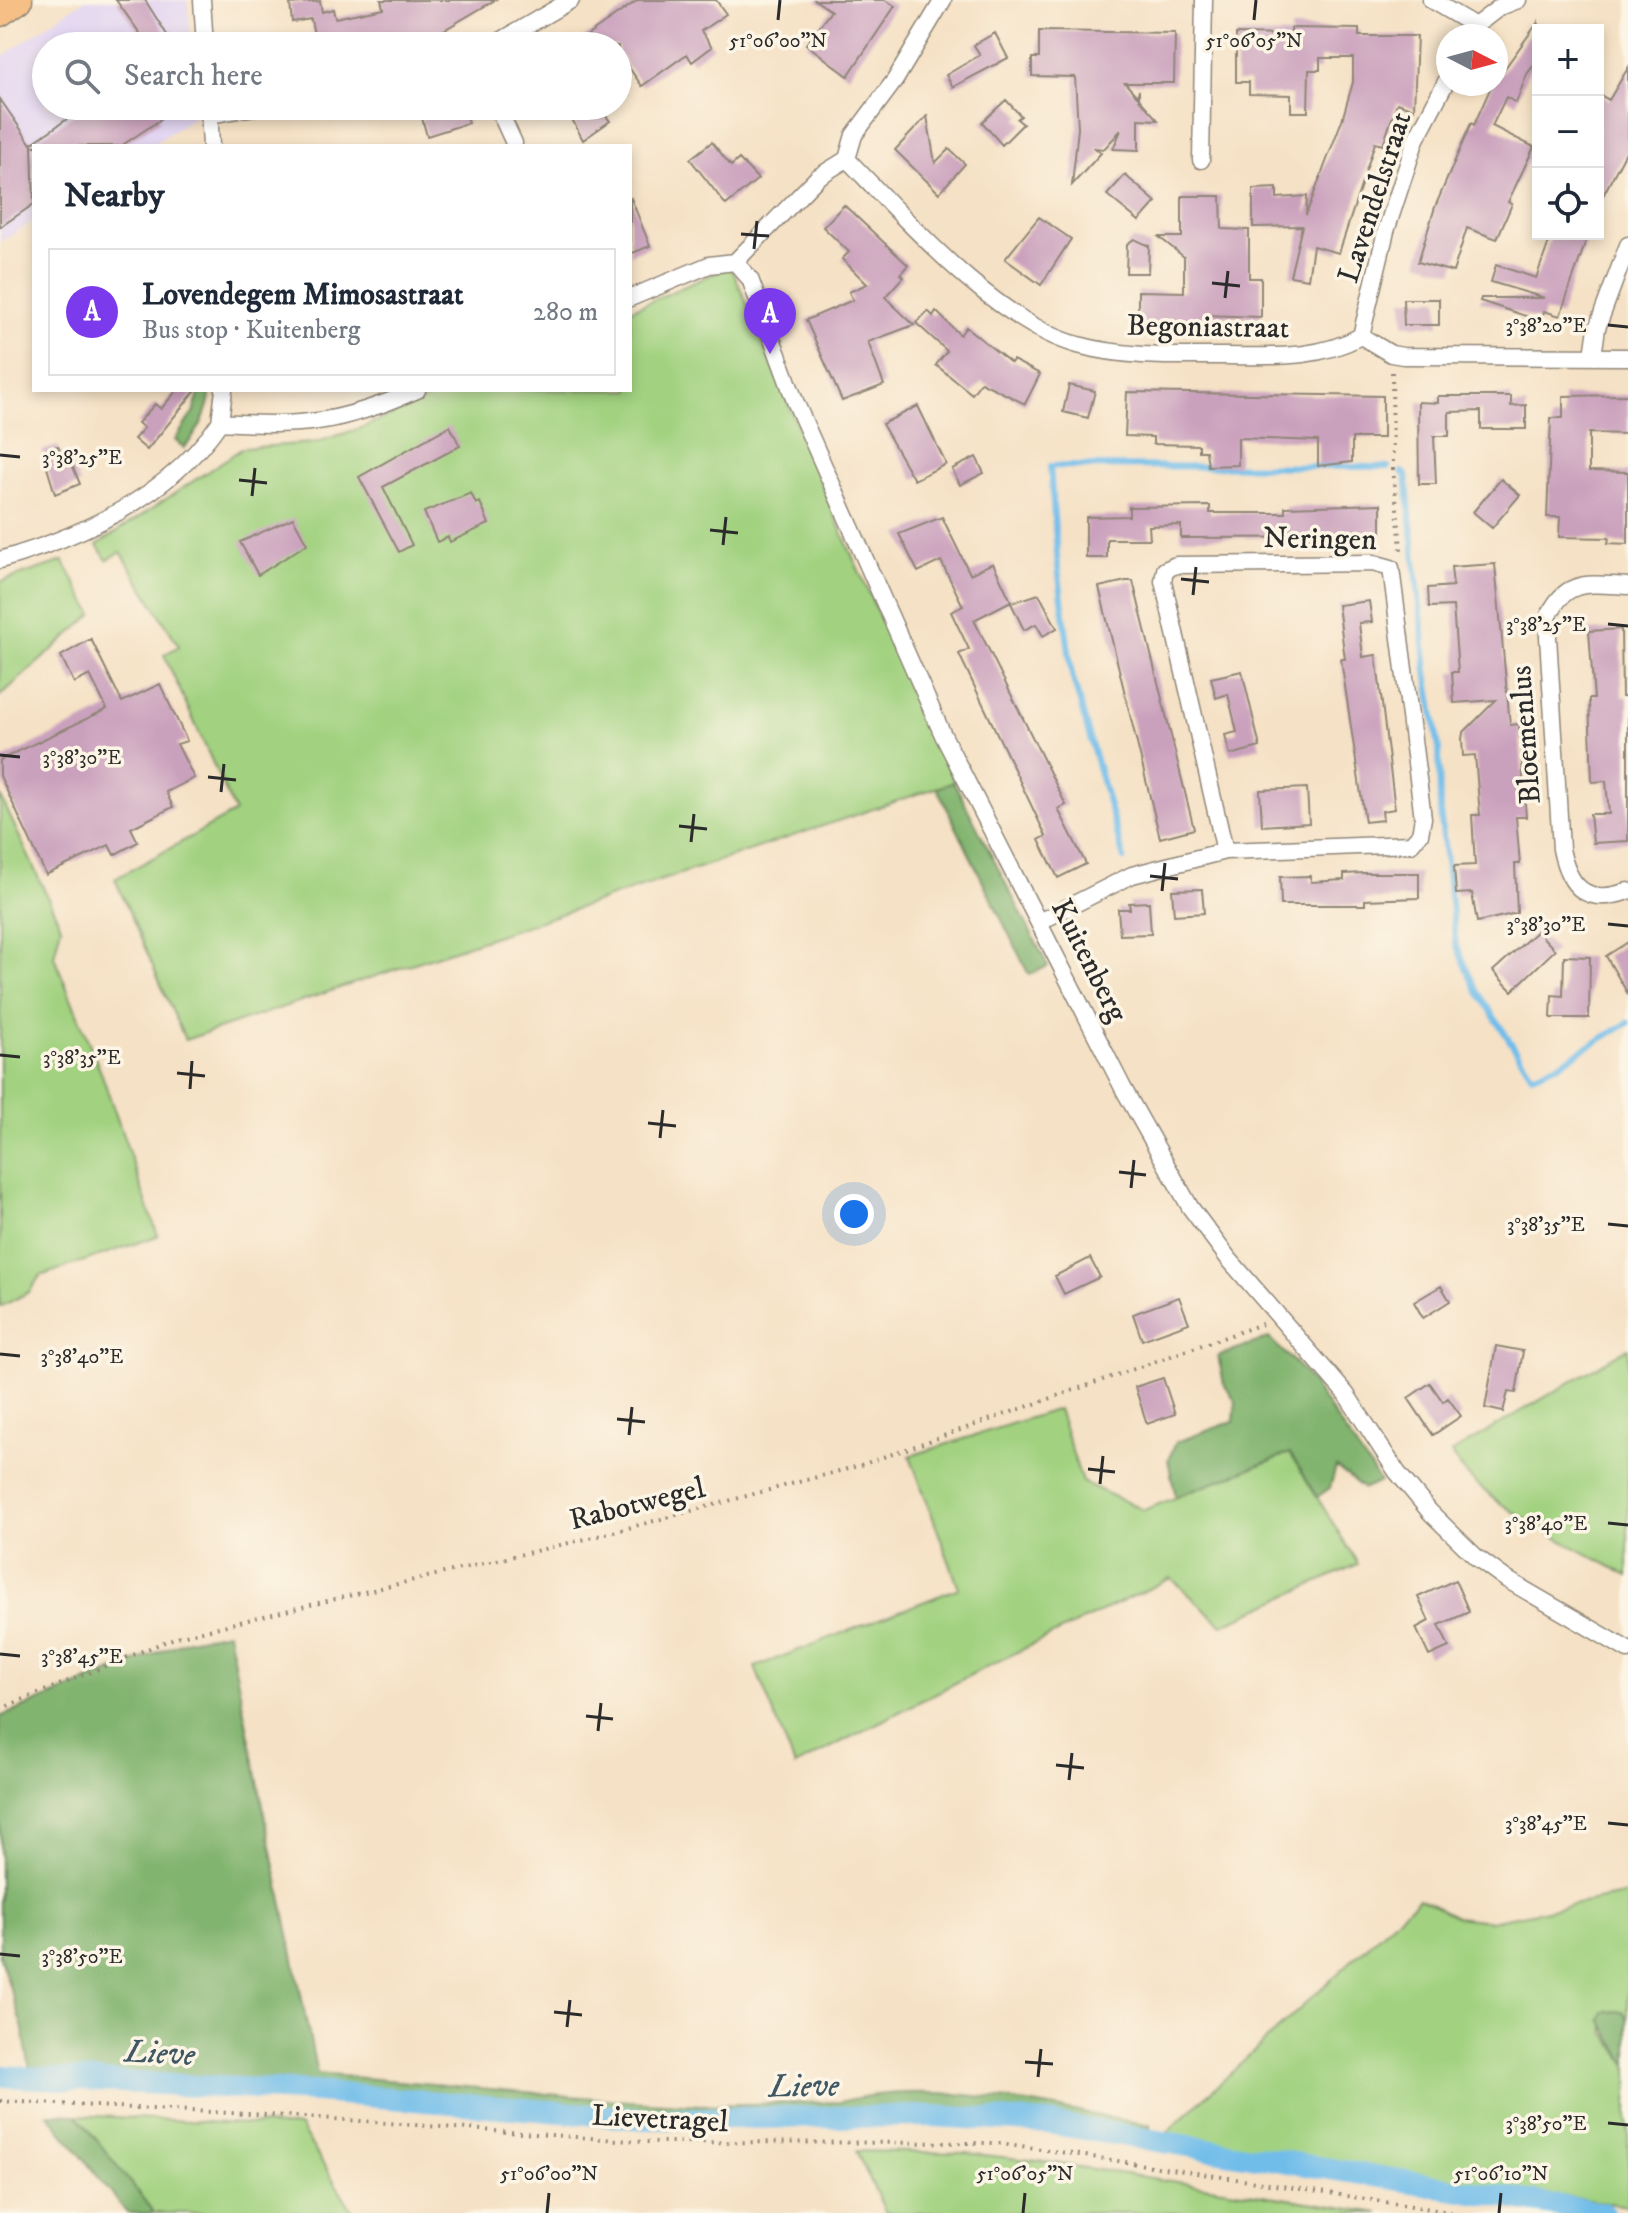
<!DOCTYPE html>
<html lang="en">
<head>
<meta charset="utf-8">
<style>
	:root { --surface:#fff; --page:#f6f6f7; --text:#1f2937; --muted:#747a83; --line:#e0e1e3; --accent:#7c3aed }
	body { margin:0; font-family:"IM FELL DW Pica",serif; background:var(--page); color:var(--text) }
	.controls { position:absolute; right:24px; top:24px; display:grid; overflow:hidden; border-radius:0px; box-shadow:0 4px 12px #0003 }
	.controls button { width:72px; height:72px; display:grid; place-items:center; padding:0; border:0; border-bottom:2px solid var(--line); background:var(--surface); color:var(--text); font:40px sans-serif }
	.compass { position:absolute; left:1436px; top:24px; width:72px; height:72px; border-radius:50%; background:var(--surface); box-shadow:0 4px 12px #0003; rotate:96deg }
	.you { position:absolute; left:854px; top:1214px; width:28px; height:28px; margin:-20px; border:6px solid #fff; border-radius:50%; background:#1a73e8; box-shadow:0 0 0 12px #1a73e833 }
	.badge { display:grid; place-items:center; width:52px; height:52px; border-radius:50%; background:var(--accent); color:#fff; font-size:26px; font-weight:700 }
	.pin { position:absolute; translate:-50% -66px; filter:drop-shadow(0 2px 4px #0008) }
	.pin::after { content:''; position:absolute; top:42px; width:28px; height:24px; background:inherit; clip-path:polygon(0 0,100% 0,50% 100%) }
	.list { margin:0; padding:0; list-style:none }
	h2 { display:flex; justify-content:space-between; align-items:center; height:104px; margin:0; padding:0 32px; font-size:34px }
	h2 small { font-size:26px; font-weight:400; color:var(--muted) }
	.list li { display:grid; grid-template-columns:52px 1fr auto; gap:24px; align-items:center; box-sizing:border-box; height:128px; margin:0 16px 16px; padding:0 16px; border:2px solid var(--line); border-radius:0px }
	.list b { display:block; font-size:30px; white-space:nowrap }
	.list p { margin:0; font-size:26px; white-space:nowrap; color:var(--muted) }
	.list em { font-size:26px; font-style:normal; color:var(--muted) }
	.icon { flex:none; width:44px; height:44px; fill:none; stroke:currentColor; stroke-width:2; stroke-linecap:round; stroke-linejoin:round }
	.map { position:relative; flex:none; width:1628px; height:2213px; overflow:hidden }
	.search { position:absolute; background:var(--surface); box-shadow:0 4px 12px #0003; left:32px; top:32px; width:600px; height:88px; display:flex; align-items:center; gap:20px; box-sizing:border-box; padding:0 28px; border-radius:44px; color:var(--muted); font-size:30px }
	.panel { position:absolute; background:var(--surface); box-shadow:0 4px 12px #0003; left:32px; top:144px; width:600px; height:248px; border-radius:0px }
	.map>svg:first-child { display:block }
</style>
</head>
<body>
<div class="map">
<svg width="1628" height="2213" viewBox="0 0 1628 2213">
	<rect width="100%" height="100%" fill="#fcf5e5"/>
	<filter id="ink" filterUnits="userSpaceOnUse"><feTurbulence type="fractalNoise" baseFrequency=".0125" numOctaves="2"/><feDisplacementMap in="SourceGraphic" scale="16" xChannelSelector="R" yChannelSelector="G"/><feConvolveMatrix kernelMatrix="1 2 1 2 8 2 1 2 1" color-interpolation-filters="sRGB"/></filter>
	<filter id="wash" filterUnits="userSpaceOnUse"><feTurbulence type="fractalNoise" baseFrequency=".006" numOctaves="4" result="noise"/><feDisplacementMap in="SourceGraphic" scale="32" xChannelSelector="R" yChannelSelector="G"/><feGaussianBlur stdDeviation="1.8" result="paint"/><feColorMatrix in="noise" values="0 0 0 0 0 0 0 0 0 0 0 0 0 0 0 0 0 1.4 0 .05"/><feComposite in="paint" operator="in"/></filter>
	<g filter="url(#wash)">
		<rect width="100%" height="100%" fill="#f5e1c5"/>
		<path fill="#e2d4f3" d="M84 0H187L192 46H46V106H199L200 113 150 146H34V221L0 242V58Z"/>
		<path fill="#a2d280" stroke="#667e56" stroke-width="2" d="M731 266 838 524 954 782 185 1040 115 879 235 812 164 655 179 646 121 552 107 560 97 545 243 448 314 443 361 428 449 390H630V310Z
			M63 561 93 614 0 696V582Z
			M0 795 61 926 54 956 102 1075 158 1236 40 1276 29 1292 0 1307Z
			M1628 1348V1576C1577 1547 1478 1504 1451 1453Z
			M1058 1409 1082 1482 1144 1510 1290 1453 1358 1564 1222 1625 1171 1578 986 1667 795 1766 755 1667 959 1588 910 1456Z
			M1628 1894V2020L1623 2011 1604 2012 1605 2032 1628 2065V2206L1162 2137 1419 1898 1456 1917 1490 1921Z
			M77 2115 300 2127 354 2213H154Z
			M856 2151 966 2153 1047 2162 1379 2213H886Z"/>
		<path fill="#81b46e" stroke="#56704c" stroke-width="2" d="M200 390H211C208 413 200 431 184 448L175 440 194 411Z
			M954 782 1048 966 1029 975 937 788Z
			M1269 1338 1304 1372 1380 1482 1364 1489 1336 1467 1330 1488 1317 1497 1290 1453 1176 1497 1168 1460 1176 1442 1234 1421 1236 1402 1224 1384 1218 1356Z
			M228 1632 317 2074 629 2101 700 2105 840 2102C932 2077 1057 2109 1150 2125L1149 2135 1052 2117 935 2109 718 2115 469 2099 317 2082 30 2070 23 2029 0 1957V1717L188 1640Z
			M1623 2011 1628 2020V2065L1601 2020 1604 2012Z
			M48 2114 77 2115 154 2213H127Z"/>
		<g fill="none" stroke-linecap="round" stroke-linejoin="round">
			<path stroke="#71bdea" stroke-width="6" d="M1402 472 1406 475 1427 672 1439 749 1440 812 1456 945 1476 989 1532 1075 1559 1064 1628 1023
				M1124 859 1072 675 1058 568 1050 466 1388 467"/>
			<path stroke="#71bdea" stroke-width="22" d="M0 2076 316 2092 646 2119 933 2116 1047 2123 1603 2213"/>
		</g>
		<g id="blocks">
			<path fill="#caa1bd" d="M116 0H145L174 46H149Z
				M381 0H495L437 34 395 46H316L311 19 292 22 290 4 320 1 322 12 333 9 335 18 383 8Z
				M638 0H716L726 14 701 31 712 47 692 62 687 54 642 86 618 52V46H572Z
				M815 0H885L895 6 848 76 806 44 831 11Z
				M1538 22V60L1527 74 1516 103 1506 97 1492 126 1534 147 1508 202 1512 204 1497 239 1467 228 1453 272 1418 262 1435 207 1471 123 1474 125 1490 89Z
				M1291 28 1359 29V36H1417L1414 109 1397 103 1383 145 1375 143 1339 253 1313 246 1308 279 1290 276 1302 226 1253 227V189L1277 188V198L1307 196 1306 215 1342 120 1353 82V58H1320V70H1309L1308 112H1291V95L1249 94V82H1236V34L1291 35Z
				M1039 31 1175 33 1174 83H1125L1137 96 1139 90V99L1158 120 1139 119V150L1113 149 1121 130 1104 149 1095 148 1101 153 1072 185 1078 128 1075 77 1032 76V58H1039Z
				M995 33 1008 58 953 87 946 75 980 55 974 45Z
				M1628 68V148L1598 205V94L1609 100Z
				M0 99 31 144 86 106H171L158 116 160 120 121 146H32L34 204 0 227Z
				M1006 100 1021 116 1017 119 1023 124 1002 145 982 122Z
				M437 106H463L468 123 427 136 420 111Z
				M565 106H614L605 115 610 121 583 140Z
				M927 116 935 163 949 149 965 164 939 193 895 150Z
				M712 142 731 166 739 159 758 179 726 205 690 159Z
				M1125 175 1156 202 1139 221 1107 195Z
				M1182 196H1221L1222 229 1249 230V278H1261V317L1205 315V323L1138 324V291L1184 292V257L1159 237H1182Z
				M631 198 650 246 630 254V199Z
				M844 205 908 265 900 274 903 277 885 297 914 325 868 342 884 385 842 401 806 320 853 300 849 292 867 284 842 259 849 252 823 227Z
				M1039 217 1071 239 1041 285 1005 259Z
				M1552 234H1568L1586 241 1560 316 1544 311 1541 321 1480 301 1481 298H1545L1491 282 1496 265 1536 278Z
				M1134 239 1149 246 1148 273H1126L1127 244Z
				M1403 299H1439V325H1404Z
				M928 311 933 316 936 311 960 335 966 327 1011 363 1013 360 1040 374 1025 404 981 382 972 394 936 365 947 351 916 323Z
				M1069 385 1095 391 1088 418 1063 412Z
				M177 390H196L147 450 134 439 144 428 138 423 155 404 161 409Z
				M1127 392 1383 396V438H1352V462L1318 466V441L1238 438V465L1208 466 1206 451H1199V445L1153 444V437L1125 436Z
				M1628 395V434L1589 433V471L1628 472V544L1608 543 1609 538 1559 537 1560 517H1547L1551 418H1563V396Z
				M1438 396H1511V406L1526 405V429H1481V411L1449 412V436H1434L1436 484H1419L1418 402 1438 403Z
				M918 406 946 464 914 480 882 424Z
				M450 426 460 446 383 487 412 545 399 552 359 477Z
				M58 446 61 454 67 452 80 484 55 494 42 451Z
				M976 457 984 473 960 485 952 469Z
				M1501 479 1520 495 1492 528 1473 512Z
				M471 493 476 504 480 502 489 524 450 542 448 537 437 542 424 512Z
				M1381 504V537L1181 538V525L1149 526 1150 539H1107V558H1086V517L1129 516V507L1210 506V513H1285V507Z
				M942 517 970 574 993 563 1011 601 974 620 1066 805 1058 809 1086 864 1058 878 1039 840 1046 836 959 654 969 649 951 612 963 606 941 561 918 572 899 534Z
				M293 518 307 544 258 575 240 542Z
				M1495 564 1510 725 1519 724 1526 817H1516L1520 864H1515L1517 913 1477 922 1472 893 1456 894 1454 866 1475 865 1472 815H1480L1475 755 1463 756 1462 739 1463 733 1496 700 1454 703 1452 672H1458L1453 606 1429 607 1428 588 1453 586 1451 567Z
				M1126 581H1133L1194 829 1160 838 1099 587Z
				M1039 594 1057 628 1043 636 1036 624 1024 630 1011 603Z
				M1369 601 1372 622 1359 623 1363 657 1376 655 1395 809 1382 811 1383 820 1365 822 1341 659H1345L1338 605Z
				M1621 629 1622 697H1628V841L1593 843 1590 814H1609L1606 781 1592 782 1589 699H1594L1589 631Z
				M91 639 122 702 160 684 187 741 177 744 194 778 166 792 173 807 131 828 138 842 114 855 109 845 46 875 0 776V760L107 709 90 675 74 683 61 656Z
				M1242 671 1260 747 1230 755 1225 735 1237 732 1228 694 1216 698 1211 678Z
				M1307 788 1309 823 1262 826 1260 790Z
				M1364 873H1419V898L1365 900V905H1281L1280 877 1310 876 1311 882 1344 880V874Z
				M1202 889 1204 913 1174 915 1172 890Z
				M1149 902 1151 934 1120 935 1118 909H1130L1129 903Z
				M1537 931 1555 950 1512 991 1493 971Z
				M1628 942V994L1606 956Z
				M1564 956 1590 957 1589 1018H1551L1552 995 1563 996Z
				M1090 1258 1100 1277 1064 1294 1055 1276Z
				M1441 1286 1450 1301 1423 1318 1414 1302Z
				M1179 1297 1189 1323 1142 1340 1133 1314Z
				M1496 1346 1523 1351 1516 1393 1508 1392 1503 1412 1485 1408Z
				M1163 1378 1175 1414 1147 1424 1135 1387Z
				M1430 1383 1443 1402 1448 1398 1461 1416 1433 1435 1408 1398Z
				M1455 1580 1469 1612 1439 1625 1449 1647 1429 1656 1416 1628 1429 1621 1418 1597Z"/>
		</g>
	</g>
	<g filter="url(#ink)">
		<use href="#blocks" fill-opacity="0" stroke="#908678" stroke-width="2"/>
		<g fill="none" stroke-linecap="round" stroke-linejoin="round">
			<defs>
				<path id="street" d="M202 0 205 46
					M1431 0 1475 26 1500 7 1518 0
					M492 46 571 0
					M497 106 514 143
					M209 108 211 146
					M210 115 260 106
					M847 159C906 220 997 323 1078 345 1126 358 1175 356 1224 356 1273 356 1317 360 1361 336L1391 354 1403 356 1628 357
					M1201 160 1204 0
					M735 262 818 177 847 159 854 135 895 80 943 0
					M630 298 709 265 735 262 750 279 795 401 943 735 1123 1088 1190 1207 1228 1258 1346 1394 1397 1472 1430 1512 1476 1557 1506 1579 1628 1650
					M1361 336 1386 231 1416 139 1448 78
					M1593 356 1597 328 1628 245
					M224 390 220 422C304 427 339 424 417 390
					M0 560C83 536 170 496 220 422
					M1628 586C1587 584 1564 578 1547 620L1561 849C1569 888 1587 906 1628 891
					M1039 922 1132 875 1225 851 1411 844 1420 834 1423 818 1391 568 1373 563 1176 565 1165 570 1163 581 1225 851"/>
				<path id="primary" d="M0 13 19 0"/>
			</defs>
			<use href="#street" stroke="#908678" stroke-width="19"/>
			<use href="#primary" stroke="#908678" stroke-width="29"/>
			<path stroke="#908678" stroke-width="4" stroke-dasharray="2 6" stroke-linecap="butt" d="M1392 372 1393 469 1401 548 1398 555
				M0 1709 177 1637 602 1535 858 1466 1262 1324
				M0 2101 306 2117 644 2142 1001 2143 1457 2213"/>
			<use href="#street" stroke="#fff" stroke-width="16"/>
			<use href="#primary" stroke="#f5bf86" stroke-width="26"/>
		</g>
	</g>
	<path fill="none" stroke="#2b2b2b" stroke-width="3" d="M778 20 780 0M1254 20 1256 0M741 234 769 236M754 249 757 221M1212 283 1240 286M1225 298 1228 271M1608 325 1628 327M0 455 20 457M239 480 267 483M252 496 255 468M710 530 738 533M723 545 726 517M1181 579 1209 582M1193 595 1196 567M1608 624 1628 626M0 755 20 757M208 777 236 780M221 792 224 764M679 826 707 829M691 842 694 814M1150 876 1178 879M1162 891 1165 863M1608 924 1628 926M0 1055 20 1057M177 1073 205 1076M190 1089 192 1061M648 1123 676 1126M660 1138 663 1110M1119 1172 1146 1175M1131 1188 1134 1160M1608 1224 1628 1226M0 1354 20 1356M617 1419 645 1422M629 1435 632 1407M1088 1469 1115 1472M1100 1484 1103 1456M1608 1523 1628 1525M0 1654 20 1656M586 1716 613 1719M598 1731 601 1703M1056 1765 1084 1768M1069 1780 1072 1753M1608 1823 1628 1825M0 1954 20 1956M554 2012 582 2015M567 2027 570 2000M1025 2062 1053 2064M1038 2077 1041 2049M1608 2123 1628 2125M547 2213 549 2193M1023 2213 1025 2193M1499 2213 1501 2193"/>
	<g text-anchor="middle" stroke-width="7" stroke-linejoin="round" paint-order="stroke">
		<g font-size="30" fill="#2b2b2b" stroke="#fcf5e5">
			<text transform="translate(1374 197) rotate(-72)" y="10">Lavendelstraat</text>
			<text transform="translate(1208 326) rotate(1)" y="10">Begoniastraat</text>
			<text transform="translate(1320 538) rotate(1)" y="10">Neringen</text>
			<text transform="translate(1525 735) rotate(-94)" y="10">Bloemenlus</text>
			<text transform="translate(1090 960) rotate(63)" y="10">Kuitenberg</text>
			<text transform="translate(637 1503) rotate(-14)" y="10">Rabotwegel</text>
			<text transform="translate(660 2118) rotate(3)" y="10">Lievetragel</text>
		</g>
		<g font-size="32" font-style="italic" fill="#405764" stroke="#fcf5e5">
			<text transform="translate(160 2052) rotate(3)" y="11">Lieve</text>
			<text transform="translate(804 2085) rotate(-1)" y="11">Lieve</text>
		</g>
	</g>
	<g font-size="20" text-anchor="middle" fill="#2b2b2b" stroke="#fcf5e5" stroke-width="7" stroke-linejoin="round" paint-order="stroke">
		<text x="778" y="47">51°06'00"N</text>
		<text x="1254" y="47">51°06'05"N</text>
		<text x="1546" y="332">3°38'20"E</text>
		<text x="82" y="464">3°38'25"E</text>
		<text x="1546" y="631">3°38'25"E</text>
		<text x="82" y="764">3°38'30"E</text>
		<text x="1546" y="931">3°38'30"E</text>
		<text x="82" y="1064">3°38'35"E</text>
		<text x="1546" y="1231">3°38'35"E</text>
		<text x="82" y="1363">3°38'40"E</text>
		<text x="1546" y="1530">3°38'40"E</text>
		<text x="82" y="1663">3°38'45"E</text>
		<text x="1546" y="1830">3°38'45"E</text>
		<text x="82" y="1963">3°38'50"E</text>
		<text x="1546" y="2130">3°38'50"E</text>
		<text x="549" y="2180">51°06'00"N</text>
		<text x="1025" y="2180">51°06'05"N</text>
		<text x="1501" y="2180">51°06'10"N</text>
	</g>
</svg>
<div class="controls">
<button>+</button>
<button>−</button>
<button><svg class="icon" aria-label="locate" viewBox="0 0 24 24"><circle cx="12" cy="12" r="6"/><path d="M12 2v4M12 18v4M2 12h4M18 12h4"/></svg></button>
</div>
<svg class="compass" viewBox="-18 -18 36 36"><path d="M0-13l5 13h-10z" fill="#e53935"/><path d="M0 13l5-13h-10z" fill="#747a83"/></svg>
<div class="you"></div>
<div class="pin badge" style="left:770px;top:354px">A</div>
<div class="search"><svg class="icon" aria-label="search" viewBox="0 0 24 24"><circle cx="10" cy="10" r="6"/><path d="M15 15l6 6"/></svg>Search here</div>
<section class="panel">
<h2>Nearby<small></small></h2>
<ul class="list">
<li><span class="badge">A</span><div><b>Lovendegem Mimosastraat</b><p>Bus stop · Kuitenberg</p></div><em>280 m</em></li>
</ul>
</section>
</div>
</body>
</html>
